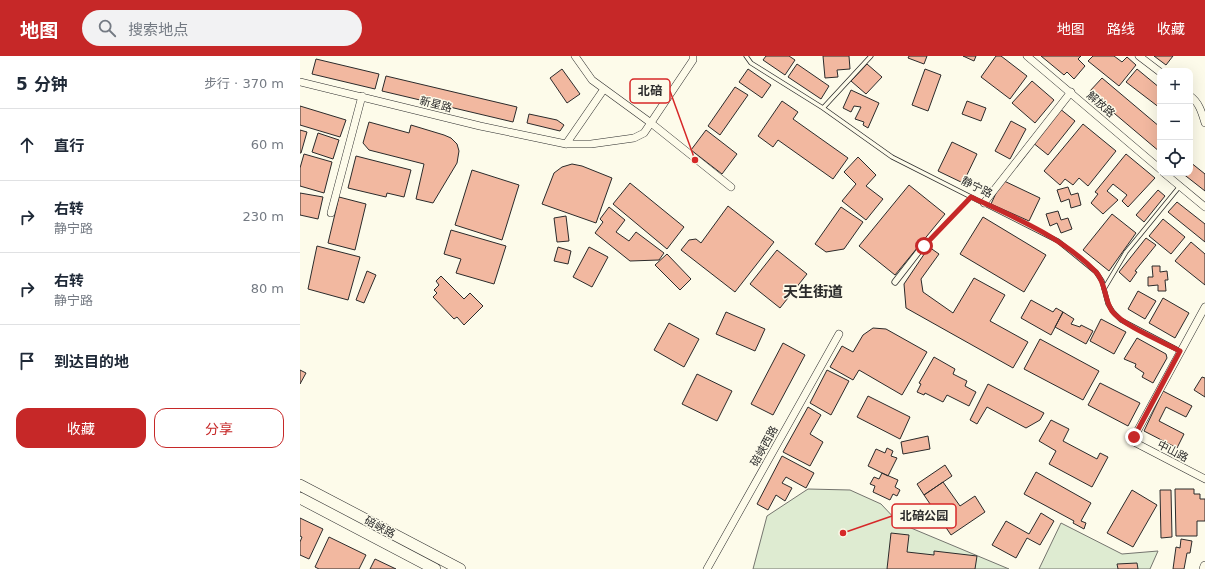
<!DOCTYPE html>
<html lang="zh">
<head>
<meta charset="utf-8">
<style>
	:root { --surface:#fff; --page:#f2f2f3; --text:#1f2937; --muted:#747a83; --line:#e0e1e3; --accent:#c62828 }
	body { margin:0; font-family:"DejaVu Sans","Noto Sans SC",sans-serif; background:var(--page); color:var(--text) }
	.controls { position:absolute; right:12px; top:12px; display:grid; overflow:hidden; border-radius:8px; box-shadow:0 4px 16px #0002 }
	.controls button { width:36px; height:36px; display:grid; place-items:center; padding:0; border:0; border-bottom:1px solid var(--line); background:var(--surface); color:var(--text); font:20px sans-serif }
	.stop { position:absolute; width:12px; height:12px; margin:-9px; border:3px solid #c62828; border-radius:50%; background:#fff }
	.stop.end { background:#c62828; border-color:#fff; box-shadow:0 1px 4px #0008 }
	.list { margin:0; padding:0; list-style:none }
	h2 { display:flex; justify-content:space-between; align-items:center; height:52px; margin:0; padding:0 16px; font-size:17px }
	h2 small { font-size:13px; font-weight:400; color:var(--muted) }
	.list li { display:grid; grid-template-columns:26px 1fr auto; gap:12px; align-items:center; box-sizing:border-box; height:72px; padding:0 16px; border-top:1px solid var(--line) }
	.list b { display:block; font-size:15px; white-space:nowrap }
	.list p { margin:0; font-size:13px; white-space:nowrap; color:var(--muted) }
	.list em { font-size:13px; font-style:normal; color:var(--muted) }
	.actions { display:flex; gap:8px; padding:12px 16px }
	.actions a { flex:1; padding:9px 0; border:1px solid var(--accent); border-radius:12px; text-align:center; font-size:14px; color:var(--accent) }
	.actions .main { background:var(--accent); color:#fff }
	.icon { flex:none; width:22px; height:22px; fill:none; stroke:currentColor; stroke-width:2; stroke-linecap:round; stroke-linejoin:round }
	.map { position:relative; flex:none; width:905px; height:513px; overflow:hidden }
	header { display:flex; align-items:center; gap:24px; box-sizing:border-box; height:56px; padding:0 20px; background:var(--accent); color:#fff }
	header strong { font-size:19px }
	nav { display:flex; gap:22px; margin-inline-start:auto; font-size:14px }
	.search { width:280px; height:36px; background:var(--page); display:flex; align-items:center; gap:10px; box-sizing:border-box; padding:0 14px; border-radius:22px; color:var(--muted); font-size:15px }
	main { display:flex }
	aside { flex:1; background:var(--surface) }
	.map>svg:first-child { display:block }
</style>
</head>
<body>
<header>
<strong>地图</strong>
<div class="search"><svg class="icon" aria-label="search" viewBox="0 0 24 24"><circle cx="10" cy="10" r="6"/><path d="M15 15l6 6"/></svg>搜索地点</div>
<nav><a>地图</a><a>路线</a><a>收藏</a></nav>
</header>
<main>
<aside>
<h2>5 分钟<small>步行 · 370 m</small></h2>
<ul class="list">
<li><svg class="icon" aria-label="ahead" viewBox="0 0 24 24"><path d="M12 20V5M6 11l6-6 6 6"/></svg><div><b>直行</b></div><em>60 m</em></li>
<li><svg class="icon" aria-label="right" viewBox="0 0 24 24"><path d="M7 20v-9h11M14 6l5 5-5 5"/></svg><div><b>右转</b><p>静宁路</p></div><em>230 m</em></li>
<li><svg class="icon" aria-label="right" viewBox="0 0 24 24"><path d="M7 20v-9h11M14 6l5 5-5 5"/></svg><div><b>右转</b><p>静宁路</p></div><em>80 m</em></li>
<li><svg class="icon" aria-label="arrive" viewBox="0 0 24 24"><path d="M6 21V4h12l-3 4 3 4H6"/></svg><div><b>到达目的地</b></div></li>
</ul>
<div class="actions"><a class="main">收藏</a><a>分享</a></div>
</aside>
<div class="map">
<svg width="905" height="513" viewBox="0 0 905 513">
	<rect width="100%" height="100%" fill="#fdfbea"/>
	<path fill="#deebd1" stroke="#74746e" d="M508 433 550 434 581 448 599 467 709 513H453L467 460Z
		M761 467 822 498 858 495 850 513H739Z"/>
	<path fill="#f2b8a0" stroke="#2b2b2b" d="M466 0H489L495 4 485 19 463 4Z
		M523 0H549L550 13 537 14 538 21 525 22Z
		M609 0H627L624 8 608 2Z
		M663 0H676L674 5Z
		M696 0H701L727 20 710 43 681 21Z
		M741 0H781L778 3 785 10 774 23 767 16 764 19Z
		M793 0H814L822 6 827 1 836 9 819 30 788 5Z
		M854 0H873L866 9Z
		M16 3 79 18 75 33 12 18Z
		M497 8 529 30 521 43 488 21Z
		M567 8 582 21 566 38 551 25Z
		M262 13 280 38 267 47 250 22Z
		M448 13 471 29 462 42 439 26Z
		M625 13 641 19 628 55 612 49Z
		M837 13 860 32V52L826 26Z
		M86 20 217 51 213 66 82 35Z
		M802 22 860 71V96L789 36Z
		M732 25 754 44 735 67 712 47Z
		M435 31 448 39 420 79 408 70Z
		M551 34 579 47 568 72 563 69 564 66 555 63 561 51 554 50 551 56 543 52Z
		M482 45 498 56 493 63 548 102 533 123 478 84 473 91 458 80Z
		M667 45 686 52 681 65 662 58Z
		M0 50 46 64 40 81 0 69Z
		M759 52 775 65 748 99 732 86Z
		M229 58 257 64 264 69 260 75 227 67Z
		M711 65 726 73 710 103 695 95Z
		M69 66 109 77 111 69 144 79 151 82 157 88 159 95 157 107 133 147 116 143 124 108 69 94 63 87Z
		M783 68 816 95 788 130 779 122 773 129 765 123 760 129 744 115Z
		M0 74 7 76 1 97H0Z
		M406 74 437 98 422 118 391 94Z
		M18 77 39 84 33 103 12 96Z
		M652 86 677 98 663 127 638 115Z
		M4 98 32 106 24 137 0 130V112Z
		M826 98 855 122 828 151 822 145 827 139 813 128 807 135 818 144 803 158 791 147 798 138 795 136Z
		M56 100 111 114 104 141 87 137 86 141 48 132Z
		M558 101 576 119 566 130 583 143 566 164 542 145 556 128 544 116Z
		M890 106 905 118V135L882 117H890Z
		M272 108 282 110 312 122 296 167 242 148 254 117 262 111Z
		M172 114 219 129 202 184 155 169Z
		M702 124 740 142 729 165 691 148Z
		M330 127 384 171 367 193 313 148Z
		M609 129 645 158 595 219 559 190Z
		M768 131 771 139 778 137 781 149 771 152 769 143 761 146 757 134Z
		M858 134 865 140 844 166 836 159Z
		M0 137 23 141 18 163 0 159Z
		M39 141 66 148 55 194 28 187Z
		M877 146 905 168V186L868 156Z
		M428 150 474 186 435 236 381 194 389 184 396 183 401 187Z
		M309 151 325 164 316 176 329 185 336 176 364 197 359 204 330 205 295 177 303 166 300 163Z
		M541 151 563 166 544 193 526 196 515 188Z
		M758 155 761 164 768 162 772 173 761 177 757 167 750 170 746 158Z
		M812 158 836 177 809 215 783 194Z
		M266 160 269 185 257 186 254 162Z
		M683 161 746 199 724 236 660 198Z
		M863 163 885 181 871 198 849 180Z
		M151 174 206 190 194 228 156 217 161 203 144 198Z
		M846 182 856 189 835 215 837 216 830 226 819 216Z
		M891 186 905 198V229L875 205Z
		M17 190 60 201 48 244 8 233Z
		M258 191 271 195 268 208 254 205Z
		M289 191 308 201 292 231 273 221Z
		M629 191 639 198 621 223 623 236 653 257 674 222 705 239 690 265 728 286 713 312 606 252 604 228Z
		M477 194 507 218 480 252 450 228Z
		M367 198 391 223 380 234 355 209Z
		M852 210H860V216L867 215 868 224H865L866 235H858V229L848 230V221H853Z
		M67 215 76 219 64 247 56 244Z
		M141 220 164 243 170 237 183 250 164 269 157 261 154 263 133 241 137 237 134 234 139 229 136 225Z
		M838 235 856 245 845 263 828 253Z
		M863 242 889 257 875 282 849 267Z
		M731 244 753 256 756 252 763 256 751 279 721 262Z
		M426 256 465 273 455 295 416 278Z
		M763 256 774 263 771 268 780 271 781 269 793 275 786 288 755 271Z
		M801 263 826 276 814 298 790 285Z
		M369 267 399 283 384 311 354 294Z
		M573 272 586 273 627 296 602 339 559 314 553 324 530 311 542 290 553 296 563 279Z
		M837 282 866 298 867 302 853 327 842 321 844 317 835 311 836 308 824 303Z
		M740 283 799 315 783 344 724 313Z
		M483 287 505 299 473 359 451 348Z
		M634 301 655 313 653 318 667 325 665 330 676 336 669 350 647 339 643 346 625 337 624 339 617 336 621 328 619 327Z
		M0 314 6 317 0 328Z
		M527 314 549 325 531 359 510 347Z
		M397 318 432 335 417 365 382 348Z
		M902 321 905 322V341L894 334Z
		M800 327 840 347 828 370 788 349Z
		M688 328 744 357 740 364 726 372 687 351 677 368 670 364Z
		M863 335 892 350 886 361 866 351 859 365 884 378 877 392 844 375Z
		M568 340 610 361 600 383 557 361Z
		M508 351 521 359 510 378 523 386 510 410 483 396Z
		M751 364 769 373 763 385 797 403 800 397 808 401 792 431 749 408 756 395 739 385Z
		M628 380 630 393 603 398 601 386Z
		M587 392 593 395 591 400 597 402 588 420 568 410 576 393 585 397Z
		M482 400 514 417 506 432 486 421 482 427 492 432 485 445 476 439 468 454 457 448Z
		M645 409 652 420 624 439 617 428Z
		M736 416 791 447 781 465 786 467 784 473 773 467 774 465 724 438Z
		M582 417 598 424 595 431 600 434 597 440 593 438 590 444 573 436 575 430 570 428 574 421 579 423Z
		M643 426 660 450 675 440 685 456 651 479 624 439Z
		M875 433H894V438H900V443H905V465H897V480H876Z
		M832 434 857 449 833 491 807 477Z
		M860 434H871L872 481 861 482Z
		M741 457 754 465 740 489 727 482 716 502 692 489 706 465 729 478Z
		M0 462 23 473 9 503 0 499V486L2 481 0 480Z
		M591 477 609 479 607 496 634 499V495L677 500 675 513H587Z
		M29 481 66 499 59 513H19L15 511Z
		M881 483 892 485 890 497H887L884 513H873L876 491 880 492Z
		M75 503 96 513H70Z
		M837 507 838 513H818L817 508Z"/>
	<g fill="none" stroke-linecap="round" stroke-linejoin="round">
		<defs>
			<path id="service" d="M446 0 451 7 523 52 592 101 758 185 796 216 802 225 808 248 813 256 821 264 880 295
				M523 52 571 0
				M804 233 826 196 880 130"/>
			<path id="pedestrian" d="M595 226 623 190"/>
			<path id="minor" d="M275 0 292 24 351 67 431 131
				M727 0 860 113
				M839 0 860 16
				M0 26 180 70 266 88H291L334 82 344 77 393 4V0
				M890 40C899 46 902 57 905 67
				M266 88 304 33
				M864 117 905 151
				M684 147 771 36
				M31 157 62 40
				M905 251 832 385 905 423
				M407 513 539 278"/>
			<path id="tertiary" d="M904 513 905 510"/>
			<path id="primary" d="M0 429 160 513
				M0 442 135 513"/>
		</defs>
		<use href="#service" stroke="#2b2b2b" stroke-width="5"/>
		<use href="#pedestrian" stroke="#2b2b2b" stroke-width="7"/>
		<use href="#minor" stroke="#2b2b2b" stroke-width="8"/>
		<use href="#tertiary" stroke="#2b2b2b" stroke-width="10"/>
		<use href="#primary" stroke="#2b2b2b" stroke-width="12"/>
		<path stroke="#6a6964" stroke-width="1.5" stroke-dasharray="3 2" stroke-linecap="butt" d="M628 186 667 145"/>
		<use href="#service" stroke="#fdfbea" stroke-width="3.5"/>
		<use href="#pedestrian" stroke="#fdfbea" stroke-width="5.5"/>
		<use href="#minor" stroke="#fdfbea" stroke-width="7"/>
		<use href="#tertiary" stroke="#fdfbea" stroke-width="9"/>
		<use href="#primary" stroke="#fdfbea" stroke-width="11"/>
	</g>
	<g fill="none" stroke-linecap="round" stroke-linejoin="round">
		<path stroke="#c62828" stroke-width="5" d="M624 190 671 141C714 161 762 181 796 216 806 227 804 243 812 255 822 269 863 286 880 295L834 381"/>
	</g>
	<g text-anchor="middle" stroke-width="3" stroke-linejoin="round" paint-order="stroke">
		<g font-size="11" fill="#2b2b2b" stroke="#fdfbea">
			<text transform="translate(136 48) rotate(14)" y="4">新星路</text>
			<text transform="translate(801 48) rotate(41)" y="4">解放路</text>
			<text transform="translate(677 131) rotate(26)" y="4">静宁路</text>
			<text transform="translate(464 390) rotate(-61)" y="4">碚峡西路</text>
			<text transform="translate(873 395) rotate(27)" y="4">中山路</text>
			<text transform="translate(80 471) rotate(28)" y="4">碚峡路</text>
		</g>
		<g font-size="15" font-weight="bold" fill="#2b2b2b" stroke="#fdfbea">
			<text x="513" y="241">天生街道</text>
		</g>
	</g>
	<path fill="none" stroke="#d62828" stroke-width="1.5" d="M395 104L370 35M543 477L592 460"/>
	<g fill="#d62828" stroke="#fdfbea" stroke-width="1.5">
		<circle cx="395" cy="104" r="4"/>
		<circle cx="543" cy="477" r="4"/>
	</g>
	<g fill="#fdfbea" stroke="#d62828" stroke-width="1.5">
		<rect x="330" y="23" width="40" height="24" rx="4"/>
		<rect x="592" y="448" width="64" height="24" rx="4"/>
	</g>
	<g font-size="12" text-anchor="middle" font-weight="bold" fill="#2b2b2b">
		<text x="350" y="39">北碚</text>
		<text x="624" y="464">北碚公园</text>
	</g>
</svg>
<div class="controls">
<button>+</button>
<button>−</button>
<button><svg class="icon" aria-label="locate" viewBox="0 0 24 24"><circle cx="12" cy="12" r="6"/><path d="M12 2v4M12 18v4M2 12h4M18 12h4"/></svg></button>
</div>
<div class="stop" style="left:624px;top:190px"></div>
<div class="stop end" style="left:834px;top:381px"></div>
</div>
</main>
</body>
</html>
